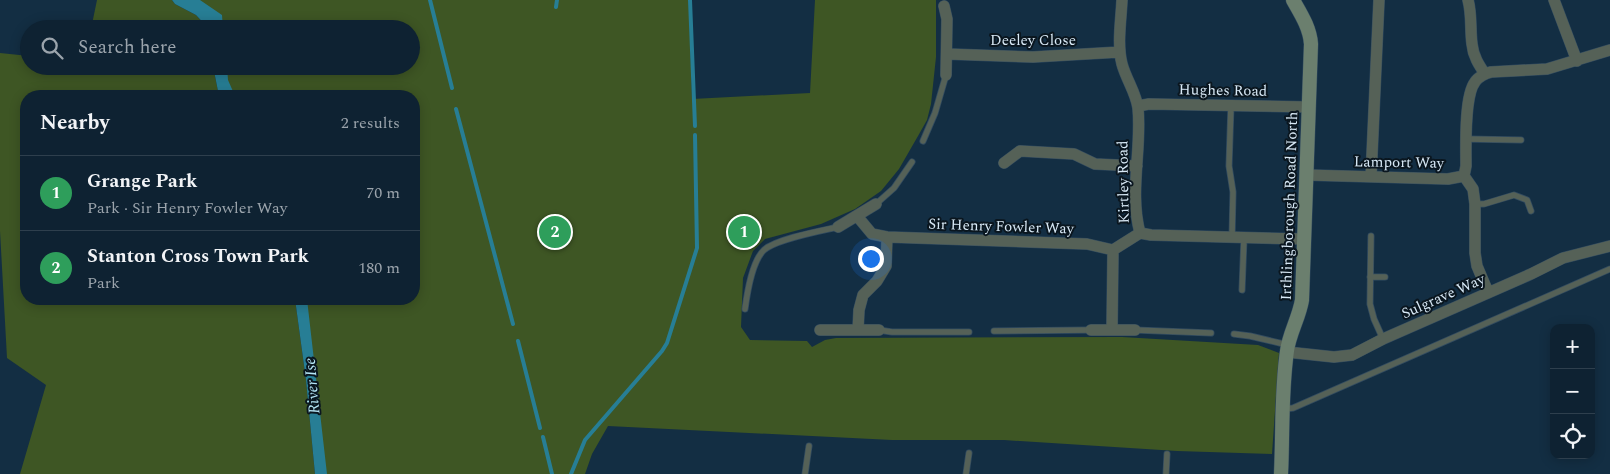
<!DOCTYPE html>
<html lang="en">
<head>
<meta charset="utf-8">
<style>
	:root { --surface:#0e2232; --page:#172a3a; --text:#f1f3f6; --muted:#9ba4ac; --line:#2e3f4d; --accent:#c4a7f1 }
	body { margin:0; font-family:Spectral,serif; background:var(--page); color:var(--text) }
	.controls { position:absolute; right:15px; bottom:15px; display:grid; overflow:hidden; border-radius:10px; box-shadow:0 2px 12px #0003 }
	.controls button { width:45px; height:45px; display:grid; place-items:center; padding:0; border:0; border-bottom:1px solid var(--line); background:var(--surface); color:var(--text); font:25px sans-serif }
	.you { position:absolute; left:870px; top:258px; width:18px; height:18px; margin:-12px; border:4px solid #fff; border-radius:50%; background:#1a73e8; box-shadow:0 0 0 8px #1a73e833 }
	.badge { display:grid; place-items:center; width:32px; height:32px; border-radius:50%; background:var(--accent); color:#fff; font-size:16px; font-weight:700 }
	.pin { position:absolute; translate:-50% -50%; border:2px solid #fff; box-shadow:0 1px 5px #0006 }
	.list { margin:0; padding:0; list-style:none }
	h2 { display:flex; justify-content:space-between; align-items:center; height:65px; margin:0; padding:0 20px; font-size:21px }
	h2 small { font-size:16px; font-weight:400; color:var(--muted) }
	.list li { display:grid; grid-template-columns:32px 1fr auto; gap:15px; align-items:center; box-sizing:border-box; height:75px; padding:0 20px; border-top:1px solid var(--line) }
	.list b { display:block; font-size:19px; white-space:nowrap }
	.list p { margin:0; font-size:16px; white-space:nowrap; color:var(--muted) }
	.list em { font-size:16px; font-style:normal; color:var(--muted) }
	.icon { flex:none; width:28px; height:28px; fill:none; stroke:currentColor; stroke-width:2; stroke-linecap:round; stroke-linejoin:round }
	.map { position:relative; flex:none; width:1610px; height:474px; overflow:hidden }
	.search { position:absolute; background:var(--surface); box-shadow:0 2px 12px #0003; left:20px; top:20px; width:400px; height:55px; display:flex; align-items:center; gap:12px; box-sizing:border-box; padding:0 18px; border-radius:28px; color:var(--muted); font-size:19px }
	.panel { position:absolute; background:var(--surface); box-shadow:0 2px 12px #0003; left:20px; top:90px; width:400px; height:215px; border-radius:20px }
	.map>svg:first-child { display:block }
</style>
</head>
<body>
<div class="map">
<svg width="1610" height="474" viewBox="0 0 1610 474">
	<rect width="100%" height="100%" fill="#132e43"/>
	<path fill="#3e5624" d="M97 0H172L175 4 196 15 209 29H91Z
		M188 0H689L692 99 810 93 815 0H936V57L931 104 927 120 918 136 899 169 881 191 855 209 821 224 765 239 753 251 743 278 741 327 750 340 807 341 812 347 825 340 836 338 1122 337 1258 345 1279 353 1272 454 1177 451 1004 440H892L608 426 592 454 585 474H319L303 299H414V96H226L222 66H411V29H216Z
		M0 53 29 56V66H213L219 96H26V299H295L306 380 315 474H20L46 385 7 358 0 231Z"/>
	<path fill="#277e95" d="M172 0H200L222 15 223 29H209L196 15 175 4Z
		M213 66H227L228 80 235 96H219Z
		M295 299H307L327 474H315L306 380Z"/>
	<g fill="none" stroke-linecap="round" stroke-linejoin="round">
		<path stroke="#277e95" stroke-width="4" d="M430 0 452 88
			M690 0 695 126
			M556 7 557 0
			M456 109 513 324
			M518 341 540 428
			M543 437 552 474
			M571 474 585 440 662 351 667 343 697 248 695 135"/>
		<defs>
			<path id="service" d="M1231 105 1229 166 1233 192 1232 237
				M1467 139 1521 140
				M923 141 935 113 946 75
				M876 204 894 188 912 162
				M1475 204H1484L1514 195 1527 200 1531 211
				M1371 236 1370 304 1374 319 1383 339
				M1370 277H1385
				M1242 290 1244 238
				M745 309C747 294 752 261 764 250 776 239 820 231 838 227
				M879 330 892 332H969
				M1135 330 1211 333
				M994 331 1091 330
				M1234 334 1250 336 1288 345
				M1284 409 1293 408 1610 269
				M805 474 809 446
				M966 474 969 453
				M1166 474 1167 454"/>
			<path id="minor" d="M1122 0C1121 21 1117 44 1122 64 1126 79 1136 93 1138 108 1142 149 1129 192 1140 233
				M1468 0C1472 14 1470 30 1472 44 1473 56 1479 65 1485 74
				M1554 0 1577 61
				M944 6 947 19 946 75
				M947 54 1033 57 1120 52
				M1138 106 1149 104 1309 107
				M1004 163 1020 151 1074 154 1095 164 1137 166
				M1307 175 1448 179 1464 176 1466 166C1466 148 1464 96 1475 82 1478 77 1486 73 1491 72L1547 69 1610 50
				M1464 176 1473 189 1475 204V253L1477 266 1488 292
				M1371 177 1379 0
				M857 216 872 234 887 237 1087 244 1113 250
				M838 227 876 204
				M1140 233 1151 235 1303 239
				M1113 250 1140 233
				M820 330H879
				M858 330 859 310 863 295 877 281 886 266 887 237
				M1091 330H1135
				M1112 330 1113 250
				M1287 352 1334 357 1352 355 1383 339 1531 274 1563 258 1610 246"/>
			<path id="secondary" d="M1281 474C1283 433 1281 392 1287 351 1289 334 1299 318 1302 300L1311 44C1310 28 1301 14 1293 0"/>
		</defs>
		<use href="#service" stroke="#334c60" stroke-width="7"/>
		<use href="#minor" stroke="#334c60" stroke-width="12"/>
		<use href="#secondary" stroke="#334c60" stroke-width="15"/>
		<use href="#service" stroke="#556157" stroke-width="5.5"/>
		<use href="#minor" stroke="#556157" stroke-width="11"/>
		<use href="#secondary" stroke="#6b7f6e" stroke-width="14"/>
	</g>
	<g text-anchor="middle" stroke-width="4" stroke-linejoin="round" paint-order="stroke">
		<g font-size="15" fill="#d8e9f6" stroke="#0a161f">
			<text x="1033" y="45">Deeley Close</text>
			<text transform="translate(1223 90) rotate(1)" y="5">Hughes Road</text>
			<text transform="translate(1399 162) rotate(1)" y="5">Lamport Way</text>
			<text transform="translate(1123 182) rotate(-91)" y="5">Kirtley Road</text>
			<text transform="translate(1289 206) rotate(-88)" y="5">Irthlingborough Road North</text>
			<text transform="translate(1001 226) rotate(2)" y="5">Sir Henry Fowler Way</text>
			<text transform="translate(1443 296) rotate(-24)" y="5">Sulgrave Way</text>
		</g>
		<g font-size="16" font-style="italic" fill="#b5e7f7" stroke="#0a161f">
			<text transform="translate(311 386) rotate(-95)" y="6">River Ise</text>
		</g>
	</g>
</svg>
<div class="controls">
<button>+</button>
<button>−</button>
<button><svg class="icon" aria-label="locate" viewBox="0 0 24 24"><circle cx="12" cy="12" r="6"/><path d="M12 2v4M12 18v4M2 12h4M18 12h4"/></svg></button>
</div>
<div class="you"></div>
<div class="pin badge" style="left:744px;top:232px;background:#2e9e5b">1</div>
<div class="pin badge" style="left:555px;top:232px;background:#2e9e5b">2</div>
<div class="search"><svg class="icon" aria-label="search" viewBox="0 0 24 24"><circle cx="10" cy="10" r="6"/><path d="M15 15l6 6"/></svg>Search here</div>
<section class="panel">
<h2>Nearby<small>2 results</small></h2>
<ul class="list">
<li><span class="badge" style="background:#2e9e5b">1</span><div><b>Grange Park</b><p>Park · Sir Henry Fowler Way</p></div><em>70 m</em></li>
<li><span class="badge" style="background:#2e9e5b">2</span><div><b>Stanton Cross Town Park</b><p>Park</p></div><em>180 m</em></li>
</ul>
</section>
</div>
</body>
</html>
